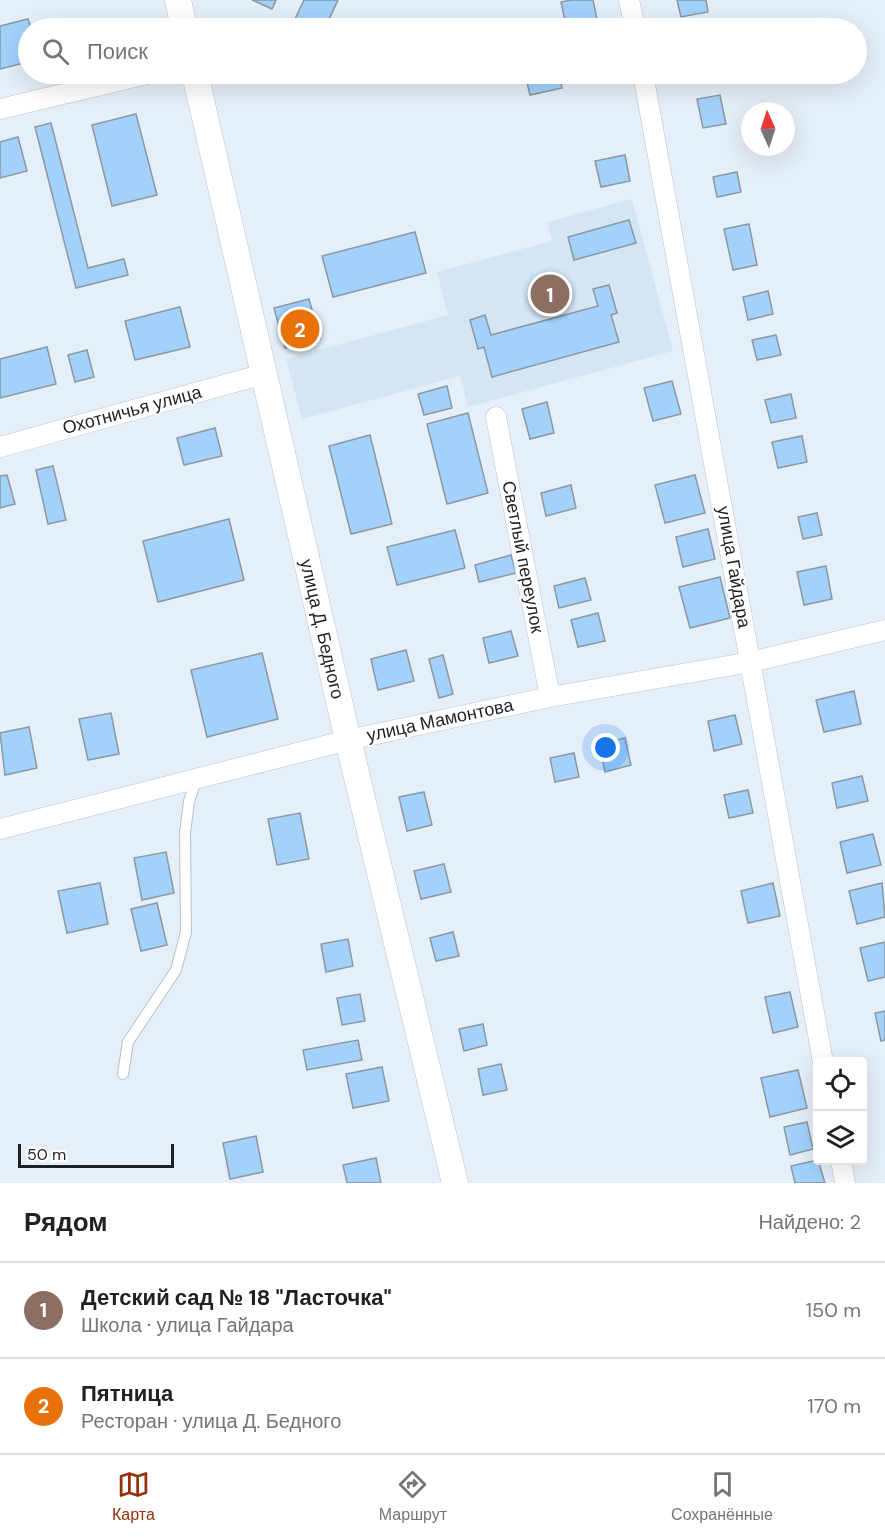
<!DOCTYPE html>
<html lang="ru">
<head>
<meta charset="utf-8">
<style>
	:root { --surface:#fff; --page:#f2f2f2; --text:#202124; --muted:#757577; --line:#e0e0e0; --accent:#963009 }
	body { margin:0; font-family:"DM Sans",sans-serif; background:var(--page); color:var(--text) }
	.controls { position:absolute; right:18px; bottom:18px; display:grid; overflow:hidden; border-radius:6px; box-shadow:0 6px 24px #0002 }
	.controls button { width:54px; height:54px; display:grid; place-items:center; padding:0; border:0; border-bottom:2px solid var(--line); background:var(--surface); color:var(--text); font:30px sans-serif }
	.compass { position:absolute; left:741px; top:102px; width:54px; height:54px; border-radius:50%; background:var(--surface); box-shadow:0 6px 24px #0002; rotate:357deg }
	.scale { position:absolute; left:18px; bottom:15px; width:156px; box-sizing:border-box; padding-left:6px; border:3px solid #1e2226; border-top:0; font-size:16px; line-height:21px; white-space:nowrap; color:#1e2226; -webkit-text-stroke:4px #fff; paint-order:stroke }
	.you { position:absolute; left:606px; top:748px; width:21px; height:21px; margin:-15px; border:4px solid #fff; border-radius:50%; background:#1a73e8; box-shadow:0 0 0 9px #1a73e833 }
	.badge { display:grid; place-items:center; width:39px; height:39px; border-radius:50%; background:var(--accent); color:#fff; font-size:20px; font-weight:700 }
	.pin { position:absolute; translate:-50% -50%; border:3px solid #fff; box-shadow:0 2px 6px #0006 }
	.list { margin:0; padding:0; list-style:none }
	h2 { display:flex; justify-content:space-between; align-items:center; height:78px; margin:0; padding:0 24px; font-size:26px }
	h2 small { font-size:20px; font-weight:400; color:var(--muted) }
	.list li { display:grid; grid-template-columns:39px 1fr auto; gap:18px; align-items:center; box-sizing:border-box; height:96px; padding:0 24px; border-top:2px solid var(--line) }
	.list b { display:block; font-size:22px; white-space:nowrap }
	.list p { margin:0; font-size:20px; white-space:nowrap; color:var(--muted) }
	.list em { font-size:20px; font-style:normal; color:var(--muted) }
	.icon { flex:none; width:33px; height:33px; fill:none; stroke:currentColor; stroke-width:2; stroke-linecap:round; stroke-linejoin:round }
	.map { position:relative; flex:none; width:885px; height:1183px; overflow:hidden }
	.search { position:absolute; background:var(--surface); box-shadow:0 6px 24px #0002; left:18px; right:18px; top:18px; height:66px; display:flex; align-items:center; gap:15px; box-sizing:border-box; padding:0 21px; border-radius:33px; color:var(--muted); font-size:22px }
	.sheet { height:270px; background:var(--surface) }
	nav { display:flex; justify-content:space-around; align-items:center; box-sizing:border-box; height:84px; border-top:2px solid var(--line); background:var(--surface); font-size:16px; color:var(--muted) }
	nav a { display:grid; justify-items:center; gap:3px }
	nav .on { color:var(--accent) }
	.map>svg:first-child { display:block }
</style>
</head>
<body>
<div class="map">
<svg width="885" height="1183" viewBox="0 0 885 1183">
	<rect width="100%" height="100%" fill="#e5eff9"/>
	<path fill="#d4e5f4" d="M632 199 673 351 468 407 460 376 302 419 286 359 448 315 437 272 552 241 547 222Z"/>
	<path fill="#a2d2fc" stroke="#8d97a0" stroke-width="1.5" d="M252 0H276L272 9Z
		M304 0H338L325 28H269L293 23Z
		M571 0H593L597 19 566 25 561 2Z
		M677 0H706L708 12 681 17Z
		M28 19 31 28H28V62L0 69V26Z
		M525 74H559L562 88 530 95Z
		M689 74H715V77L690 82Z
		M720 95 726 124 703 128 697 99Z
		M136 114 157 195 112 206 92 125Z
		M51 123 88 268 124 259 128 275 76 288 35 127Z
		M18 137 27 171 0 178V142Z
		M625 155 630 181 601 187 595 161Z
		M737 172 741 192 717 197 713 177Z
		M629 220 636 243 574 260 568 237Z
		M749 224 757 265 733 270 724 229Z
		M415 232 426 273 333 297 322 256Z
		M609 285 617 313 611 315 619 342 492 377 484 347 478 349 470 320 485 315 491 335 598 306 593 289Z
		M768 291 773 314 748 320 743 297Z
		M309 299 320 339 285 348 274 308Z
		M180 307 190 347 135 360 125 321Z
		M776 335 781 355 757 360 752 340Z
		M47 347 56 384 0 398V359Z
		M87 350 94 377 75 382 68 355Z
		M672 381 681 414 653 421 644 388Z
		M447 386 452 408 424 415 418 394Z
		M791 394 796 418 771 423 765 400Z
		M547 402 554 433 530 439 522 409Z
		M468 413 488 493 447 504 427 424Z
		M215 428 222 456 184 465 177 438Z
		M370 435 392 524 351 534 329 446Z
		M802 436 807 462 778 468 772 442Z
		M53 466 66 520 48 524 36 470Z
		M7 475 15 504 0 508V476Z
		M695 475 705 513 665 523 655 485Z
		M571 485 576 508 546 516 541 493Z
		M817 513 822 535 803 539 798 517Z
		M229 519 244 580 158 602 143 541Z
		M708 529 715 559 683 567 676 537Z
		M455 530 465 568 397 585 387 547Z
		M511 555 516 573 479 582 475 565Z
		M826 566 832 599 804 605 797 572Z
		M720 577 730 618 690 628 679 587Z
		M585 578 591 600 559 608 554 586Z
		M598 613 605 641 578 647 571 620Z
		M511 631 518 656 489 663 483 638Z
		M406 650 414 681 378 690 371 659Z
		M262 653 278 719 207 737 191 670Z
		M443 655 453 694 439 698 429 659Z
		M854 691 861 724 824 732 816 700Z
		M111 713 119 754 88 760 79 719Z
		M735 715 742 744 714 751 708 721Z
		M29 727 37 768 5 775 0 733Z
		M625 738 631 765 605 772 599 744Z
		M574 753 579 777 555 782 550 758Z
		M862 776 868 801 837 808 832 783Z
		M748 790 753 813 729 818 724 795Z
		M424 792 432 825 407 831 399 797Z
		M300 813 309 859 277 865 268 819Z
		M873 834 881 865 847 873 840 842Z
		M166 852 174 893 142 900 134 858Z
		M444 864 451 892 421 899 414 871Z
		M100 883 108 924 67 933 58 891Z
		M773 883 780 916 748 923 741 891Z
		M882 883 885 917 857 924 849 891Z
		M157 903 167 945 141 951 131 909Z
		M453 932 459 956 436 961 430 938Z
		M348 939 353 966 326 972 321 944Z
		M885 942V977L868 981 860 948Z
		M790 992 798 1027 773 1033 765 997Z
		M360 994 365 1021 342 1025 337 998Z
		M885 1011V1040L881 1041 875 1013Z
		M483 1024 487 1045 464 1051 459 1029Z
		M358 1040 362 1060 307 1070 303 1050Z
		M501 1064 507 1090 483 1095 478 1069Z
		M382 1067 389 1101 353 1108 346 1074Z
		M798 1070 807 1108 770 1117 761 1078Z
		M807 1122 813 1149 790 1155 784 1127Z
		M256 1136 263 1172 230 1179 223 1143Z
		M376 1158 381 1183H347L343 1165Z
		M818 1160 825 1183H795L791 1166Z"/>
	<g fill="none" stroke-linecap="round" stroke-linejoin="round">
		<defs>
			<path id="service" d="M123 1074 128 1042 176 970 186 932 185 833 189 801 197 778"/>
			<path id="minor" d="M629 0 635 28
				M643 74 823 1062
				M0 109 147 74
				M496 417 550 697
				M0 447 264 374
				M0 829 348 740 550 697 751 662 885 630
				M841 1160 845 1183"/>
			<path id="tertiary" d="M178 0 184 28
				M195 74 348 740 455 1183"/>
		</defs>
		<use href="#service" stroke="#b7c2cb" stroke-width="12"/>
		<use href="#minor" stroke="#b7c2cb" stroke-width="21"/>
		<use href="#tertiary" stroke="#b7c2cb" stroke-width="27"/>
		<use href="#service" stroke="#fff" stroke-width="10"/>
		<use href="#minor" stroke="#fff" stroke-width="20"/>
		<use href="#tertiary" stroke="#fff" stroke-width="26"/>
	</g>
	<g text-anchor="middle" stroke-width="4.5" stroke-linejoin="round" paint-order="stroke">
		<g font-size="18" fill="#1e2226" stroke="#fff">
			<text transform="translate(132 410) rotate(-15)" y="6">Охотничья улица</text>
			<text transform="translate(523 557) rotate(79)" y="6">Светлый переулок</text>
			<text transform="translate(734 567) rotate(80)" y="6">улица Гайдара</text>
			<text transform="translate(322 629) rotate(77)" y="6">улица Д. Бедного</text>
			<text transform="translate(440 720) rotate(-12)" y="6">улица Мамонтова</text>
		</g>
	</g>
</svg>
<div class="controls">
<button><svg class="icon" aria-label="locate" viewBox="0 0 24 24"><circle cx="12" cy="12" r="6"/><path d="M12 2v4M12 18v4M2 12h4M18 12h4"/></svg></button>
<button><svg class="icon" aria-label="layers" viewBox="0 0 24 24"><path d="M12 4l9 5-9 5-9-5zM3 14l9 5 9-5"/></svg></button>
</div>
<svg class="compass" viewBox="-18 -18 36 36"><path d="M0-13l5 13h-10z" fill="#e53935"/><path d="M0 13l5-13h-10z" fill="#757577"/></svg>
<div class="scale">50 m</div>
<div class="you"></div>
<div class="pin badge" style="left:550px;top:294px;background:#8d6e63">1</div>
<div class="pin badge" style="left:300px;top:329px;background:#e8710a">2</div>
<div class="search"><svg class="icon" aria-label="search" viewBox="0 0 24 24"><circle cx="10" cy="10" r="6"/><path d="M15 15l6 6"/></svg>Поиск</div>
</div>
<section class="sheet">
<h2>Рядом<small>Найдено: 2</small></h2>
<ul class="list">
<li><span class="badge" style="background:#8d6e63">1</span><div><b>Детский сад № 18 &quot;Ласточка&quot;</b><p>Школа · улица Гайдара</p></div><em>150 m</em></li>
<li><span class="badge" style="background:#e8710a">2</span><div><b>Пятница</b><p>Ресторан · улица Д. Бедного</p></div><em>170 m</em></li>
</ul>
</section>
<nav>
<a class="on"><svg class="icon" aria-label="map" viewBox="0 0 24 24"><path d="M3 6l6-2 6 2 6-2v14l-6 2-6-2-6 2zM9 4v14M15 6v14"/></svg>Карта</a>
<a><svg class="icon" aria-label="directions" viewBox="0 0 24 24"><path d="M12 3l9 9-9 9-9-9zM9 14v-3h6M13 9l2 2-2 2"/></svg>Маршрут</a>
<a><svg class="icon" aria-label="saved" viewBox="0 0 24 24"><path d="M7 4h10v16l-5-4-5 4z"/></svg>Сохранённые</a>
</nav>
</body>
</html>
